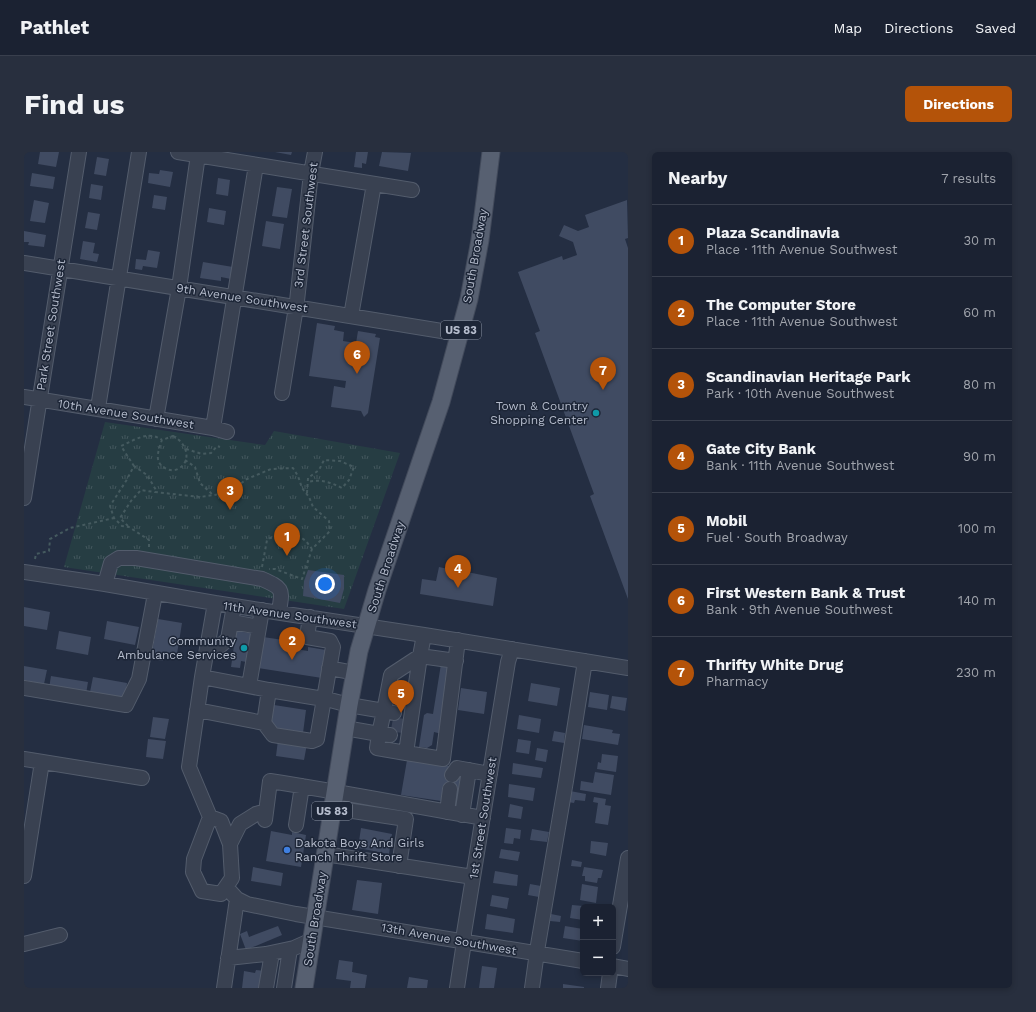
<!DOCTYPE html>
<html lang="en">
<head>
<meta charset="utf-8">
<style>
	:root { --surface:#1b2232; --page:#282f3e; --text:#f1f3f6; --muted:#a0a4ac; --line:#393f4d; --accent:#b45309 }
	body { margin:0; font-family:"Work Sans",sans-serif; background:var(--page); color:var(--text) }
	.controls { position:absolute; right:12px; bottom:12px; display:grid; overflow:hidden; border-radius:6px; box-shadow:0 2px 6px #0003 }
	.controls button { width:36px; height:36px; display:grid; place-items:center; padding:0; border:0; border-bottom:1px solid var(--line); background:var(--surface); color:var(--text); font:20px sans-serif }
	.you { position:absolute; left:301px; top:432px; width:14px; height:14px; margin:-10px; border:3px solid #fff; border-radius:50%; background:#1a73e8; box-shadow:0 0 0 6px #1a73e833 }
	.badge { display:grid; place-items:center; width:26px; height:26px; border-radius:50%; background:var(--accent); color:#fff; font-size:13px; font-weight:700 }
	.pin { position:absolute; translate:-50% -33px; filter:drop-shadow(0 1px 2px #0008) }
	.pin::after { content:''; position:absolute; top:21px; width:14px; height:12px; background:inherit; clip-path:polygon(0 0,100% 0,50% 100%) }
	.list { margin:0; padding:0; list-style:none }
	h2 { display:flex; justify-content:space-between; align-items:center; height:52px; margin:0; padding:0 16px; font-size:17px }
	h2 small { font-size:13px; font-weight:400; color:var(--muted) }
	.list li { display:grid; grid-template-columns:26px 1fr auto; gap:12px; align-items:center; box-sizing:border-box; height:72px; padding:0 16px; border-top:1px solid var(--line) }
	.list b { display:block; font-size:15px; white-space:nowrap }
	.list p { margin:0; font-size:13px; white-space:nowrap; color:var(--muted) }
	.list em { font-size:13px; font-style:normal; color:var(--muted) }
	.map { position:relative; flex:none; width:604px; height:836px; overflow:hidden; border-radius:6px }
	header { display:flex; align-items:center; gap:24px; box-sizing:border-box; height:56px; padding:0 20px; background:var(--surface); border-bottom:1px solid var(--line) }
	header strong { font-size:19px }
	nav { display:flex; gap:22px; margin-inline-start:auto; font-size:14px }
	.intro { display:flex; align-items:center; justify-content:space-between; box-sizing:border-box; height:96px; padding:0 24px }
	h1 { margin:0; font-size:28px }
	.button { padding:10px 18px; border-radius:6px; background:var(--accent); color:#fff; font-size:14px; font-weight:700 }
	main { display:flex; gap:24px; padding:0 24px }
	aside { flex:1; background:var(--surface); border-radius:6px; box-shadow:0 2px 6px #0003 }
	.map>svg:first-child { display:block }
</style>
</head>
<body>
<header>
<strong>Pathlet</strong>
<nav><a>Map</a><a>Directions</a><a>Saved</a></nav>
</header>
<div class="intro"><h1>Find us</h1><a class="button">Directions</a></div>
<main>
<div class="map">
<svg width="604" height="836" viewBox="0 0 604 836">
	<defs>
		<pattern id="park-tufts" width="24" height="20" patternUnits="userSpaceOnUse"><rect width="24" height="20" fill="#263d43"/><path d="M3 7l-1-3M5 7V3M7 7l1-3M15 17l-1-3M17 17v-4M19 17l1-3" fill="none" stroke="#43575d"/></pattern>
	</defs>
	<rect width="100%" height="100%" fill="#242e42"/>
	<path fill="url(#park-tufts)" d="M81 270 241 293 250 279 376 301 320 457 40 415Z"/>
	<path fill="#404b62" d="M16 0H35L32 15 14 12Z
		M251 0H268L267 3Z
		M332 0H344L342 12 338 11V16L330 15Z
		M358 0 387 1 384 19 355 14Z
		M73 5 85 7 82 24 70 22Z
		M136 18 149 20 146 35 124 31 125 21 135 22Z
		M8 21 31 25 29 37 6 34Z
		M194 26 206 28 204 44 192 42Z
		M67 32 79 34 77 48 65 46Z
		M253 35 268 37 263 66 248 64Z
		M130 43 143 45 141 58 128 56Z
		M10 48 25 51 21 71 6 69Z
		M603 48 604 86 601 87 604 96V447L566 344 570 342 511 181 516 179 494 120 538 104 539 108 553 103 549 90 535 84 540 73 554 79 565 75 561 63Z
		M185 56 202 59 200 73 183 70Z
		M64 60 76 62 73 78 61 76Z
		M242 69 260 72 256 97 238 94Z
		M0 79 22 83 20 95 4 93 5 90H0Z
		M59 89 71 91 69 101 75 102 73 110 56 107Z
		M124 98 136 100 133 116 119 114 118 118 111 117 112 107 122 108Z
		M179 110 209 115 207 127 197 125V129L176 126Z
		M293 171 311 174 310 178 320 180 319 189 332 191 334 179 352 182 351 185 356 186 344 261 340 265 337 259 307 255 310 234 321 236 322 229 285 224Z
		M425 414 433 416V418L473 426 469 454 396 442 398 427 412 429 415 415 424 417Z
		M284 418 320 423V437L316 451 279 444 280 429Z
		M0 455 26 460 23 478 0 474Z
		M134 467 158 471 153 502 140 500 139 509 127 507Z
		M83 469 115 475 111 493 80 487Z
		M35 479 67 485 64 503 32 497Z
		M212 479 232 482 228 511 217 509 216 516 207 515Z
		M239 485 273 490 271 497 284 499V495L302 498 298 526 234 516Z
		M417 512 429 514 418 582 410 580 408 593 403 596 395 595 400 563 403 561 409 562Z
		M0 514 23 518 20 532 0 528Z
		M27 524 64 530 62 542 25 536Z
		M69 525 103 531 101 546 66 540Z
		M507 531 536 536 533 554 504 549Z
		M437 536 463 540 460 562 434 558Z
		M566 540 585 543 583 558 564 555Z
		M588 544 603 546 601 559 586 556Z
		M250 553 282 558 279 581 247 576Z
		M495 563 517 567 515 581 493 577Z
		M129 565 145 567 141 587 126 585Z
		M560 573 589 578 588 581 596 582 594 593 558 587Z
		M530 579 541 581 540 591 528 589Z
		M124 587 142 589 139 607 122 605Z
		M494 587 507 589 505 602 492 600Z
		M254 588 283 592 280 608 252 604Z
		M513 596 524 598 522 610 511 608Z
		M578 602 594 604 592 620 573 617 574 610 577 611Z
		M383 608 425 614 424 623 439 625 437 638 419 635 417 649 377 643Z
		M489 611 519 616 517 626 488 622Z
		M571 620 590 623 587 643 556 638 557 629 569 631Z
		M485 632 511 636 509 649 484 645Z
		M546 639 562 642 561 649 551 648 550 651 544 650Z
		M570 645 582 647 581 653 587 654 584 673 571 671 574 651 569 650Z
		M486 652 499 655 497 667 484 665Z
		M337 676 368 682 365 702 334 696Z
		M482 676 497 678 496 687 490 686 489 692 480 691Z
		M508 677 525 680 523 690 506 688Z
		M247 679 268 683V680L282 683 277 715 242 709Z
		M567 689 584 691 582 704 566 701Z
		M477 697 496 700 494 709 475 706Z
		M548 708 558 710 557 715 547 714Z
		M229 715 259 721 257 734 227 729Z
		M560 715 579 718 577 726H574L573 731 561 729V724H558Z
		M471 719 494 723 493 734 469 731Z
		M333 728 358 731 354 762 328 758Z
		M506 732 517 734 515 745 504 743Z
		M558 732 574 735 572 751 556 748Z
		M468 743 485 746 483 757 466 754Z
		M548 753 559 754V768L546 766Z
		M463 762 491 767 489 781 461 777Z
		M527 762 537 764 536 770 526 769Z
		M254 774 258 783 222 798 216 782 223 779 225 785Z
		M541 774 559 777V789L539 786Z
		M315 808 329 810 328 820 343 823 341 836H326L327 829 312 827Z
		M458 814 473 816 470 836H455Z
		M232 818 242 819 240 836H218L220 819 231 821Z
		M385 825 404 828 403 836H383Z
		M539 832 560 835V836H539Z"/>
	<g fill="none" stroke-linecap="round" stroke-linejoin="round">
		<path stroke="#3a4357" stroke-width="14" stroke-dasharray="14 7" stroke-linecap="butt" d="M373 537 385 539
			M372 549 382 551
			M368 572 379 574"/>
		<defs>
			<path id="minor" d="M154 0 388 38
				M0 111 436 182
				M327 164 350 32
				M258 241 273 149 287 21 291 0
				M0 245 189 276 203 280
				M74 256 115 0
				M132 267 155 136 174 3
				M189 276 232 13
				M0 346 55 0
				M0 420 81 432 191 451 400 483 604 516
				M81 432 87 411 95 406H112L238 427C261 437 258 438 255 460
				M208 470 235 475
				M184 492 196 494 204 487 210 454
				M305 516 331 521
				M178 525 245 538 306 548 325 553 360 559 367 523 396 504 400 483
				M225 534 238 458
				M0 536 102 553 115 527 131 442
				M245 538 240 571 249 583 288 589 293 587 309 495 306 489 283 485 286 465
				M173 558 240 571
				M321 576 355 582 360 559 370 561
				M366 583 355 582 353 596 382 601 396 504 432 509
				M382 601 419 607 434 488
				M0 607 118 626
				M428 623 433 616 466 622
				M309 656 382 667 375 714
				M423 660 426 637
				M438 663 445 618
				M186 665 165 615 178 525 191 451
				M186 665 197 669 206 692 208 726 197 742 178 739 169 720 170 707Z
				M241 668 246 629C317 640 388 654 459 666
				M272 673 278 634
				M206 692 216 672 232 662 242 659
				M301 702 449 725
				M0 724 18 610
				M202 735 213 747 223 752 272 762 559 809
				M0 792 36 783
				M589 795 604 706
				M204 806 242 802 270 796 288 788
				M589 814 604 817
				M200 836 213 747
				M242 836 248 801
				M260 836 266 797
				M433 836 440 790V781L484 510 488 497
				M508 836 514 793 542 629 561 509
				M584 836 586 821"/>
			<path id="major" d="M280 836 325 553 335 499 353 438 417 250 445 147 456 88 467 0"/>
		</defs>
		<use href="#minor" stroke="#535c6c" stroke-width="16"/>
		<use href="#major" stroke="#424a5b" stroke-width="19"/>
		<path stroke="#455a5f" stroke-width="2" stroke-dasharray="3 3" stroke-linecap="butt" d="M149 284C162 290 169 309 154 317 147 321 135 315 134 307 133 302 136 293 138 288Z
			M162 297 178 302 187 301 193 294 196 295
			M161 308 171 315 176 331 189 343
			M110 314 97 294C111 288 124 278 138 288
			M283 341 284 326 295 318 300 308 316 309 330 315 325 328 318 336C306 330 297 327 283 330
			M104 374 96 366 107 349 117 338 130 340
			M125 395V388L105 375 98 374 90 366 86 354 102 329 110 314 123 323 132 338 131 340 176 345 204 341 223 327 247 317 269 316 274 324 278 336 285 345 289 355 305 369 306 379 288 397 278 427 251 417H245
			M11 407 12 402 25 399 26 387 46 376 90 366
			M238 415 243 388 255 381 272 382 282 389 288 397"/>
		<use href="#minor" stroke="#394151" stroke-width="14"/>
		<use href="#major" stroke="#576071" stroke-width="17"/>
	</g>
	<g fill="#0f9aa8" stroke="#1d2637" stroke-width="1.5">
		<circle cx="572" cy="261" r="4"/>
		<circle cx="220" cy="496" r="4"/>
	</g>
	<circle fill="#3f7fe0" stroke="#1d2637" stroke-width="1.5" cx="263" cy="698" r="4"/>
	<g text-anchor="middle" stroke-width="3" stroke-linejoin="round" paint-order="stroke">
		<g fill="#1d2637" stroke="#878f9f" stroke-width="1">
			<rect x="417" y="169" width="40" height="18" rx="3"/>
			<rect x="288" y="650" width="40" height="18" rx="3"/>
		</g>
		<g font-size="11" font-weight="bold" fill="#b5bccc">
			<text x="437" y="182">US 83</text>
			<text x="308" y="663">US 83</text>
		</g>
		<g font-size="12" fill="#b5bccc" stroke="#1d2637">
			<text transform="translate(282 73) rotate(-83)" y="4">3rd Street Southwest</text>
			<text transform="translate(451 104) rotate(-80)" y="4">South Broadway</text>
			<text transform="translate(218 146) rotate(9)" y="4">9th Avenue Southwest</text>
			<text transform="translate(27 173) rotate(-81)" y="4">Park Street Southwest</text>
			<text transform="translate(102 262) rotate(9)" y="4">10th Avenue Southwest</text>
			<text transform="translate(362 415) rotate(-72)" y="4">South Broadway</text>
			<text transform="translate(266 463) rotate(8)" y="4">11th Avenue Southwest</text>
			<text transform="translate(459 666) rotate(-81)" y="4">1st Street Southwest</text>
			<text transform="translate(291 767) rotate(-81)" y="4">South Broadway</text>
			<text transform="translate(425 787) rotate(10)" y="4">13th Avenue Southwest</text>
		</g>
		<g font-size="12" fill="#b5bccc" stroke="#1d2637" text-anchor="end">
			<text x="564" y="258">Town &amp; Country<tspan x="564" dy="14">Shopping Center</tspan></text>
			<text x="212" y="493">Community<tspan x="212" dy="14">Ambulance Services</tspan></text>
			<text x="271" y="695" text-anchor="start">Dakota Boys And Girls<tspan x="271" dy="14">Ranch Thrift Store</tspan></text>
		</g>
	</g>
</svg>
<div class="controls">
<button>+</button>
<button>−</button>
</div>
<div class="you"></div>
<div class="pin badge" style="left:263px;top:404px">1</div>
<div class="pin badge" style="left:268px;top:508px">2</div>
<div class="pin badge" style="left:206px;top:358px">3</div>
<div class="pin badge" style="left:434px;top:436px">4</div>
<div class="pin badge" style="left:377px;top:561px">5</div>
<div class="pin badge" style="left:333px;top:222px">6</div>
<div class="pin badge" style="left:579px;top:238px">7</div>
</div>
<aside>
<h2>Nearby<small>7 results</small></h2>
<ul class="list">
<li><span class="badge">1</span><div><b>Plaza Scandinavia</b><p>Place · 11th Avenue Southwest</p></div><em>30 m</em></li>
<li><span class="badge">2</span><div><b>The Computer Store</b><p>Place · 11th Avenue Southwest</p></div><em>60 m</em></li>
<li><span class="badge">3</span><div><b>Scandinavian Heritage Park</b><p>Park · 10th Avenue Southwest</p></div><em>80 m</em></li>
<li><span class="badge">4</span><div><b>Gate City Bank</b><p>Bank · 11th Avenue Southwest</p></div><em>90 m</em></li>
<li><span class="badge">5</span><div><b>Mobil</b><p>Fuel · South Broadway</p></div><em>100 m</em></li>
<li><span class="badge">6</span><div><b>First Western Bank &amp; Trust</b><p>Bank · 9th Avenue Southwest</p></div><em>140 m</em></li>
<li><span class="badge">7</span><div><b>Thrifty White Drug</b><p>Pharmacy</p></div><em>230 m</em></li>
</ul>
</aside>
</main>
</body>
</html>
